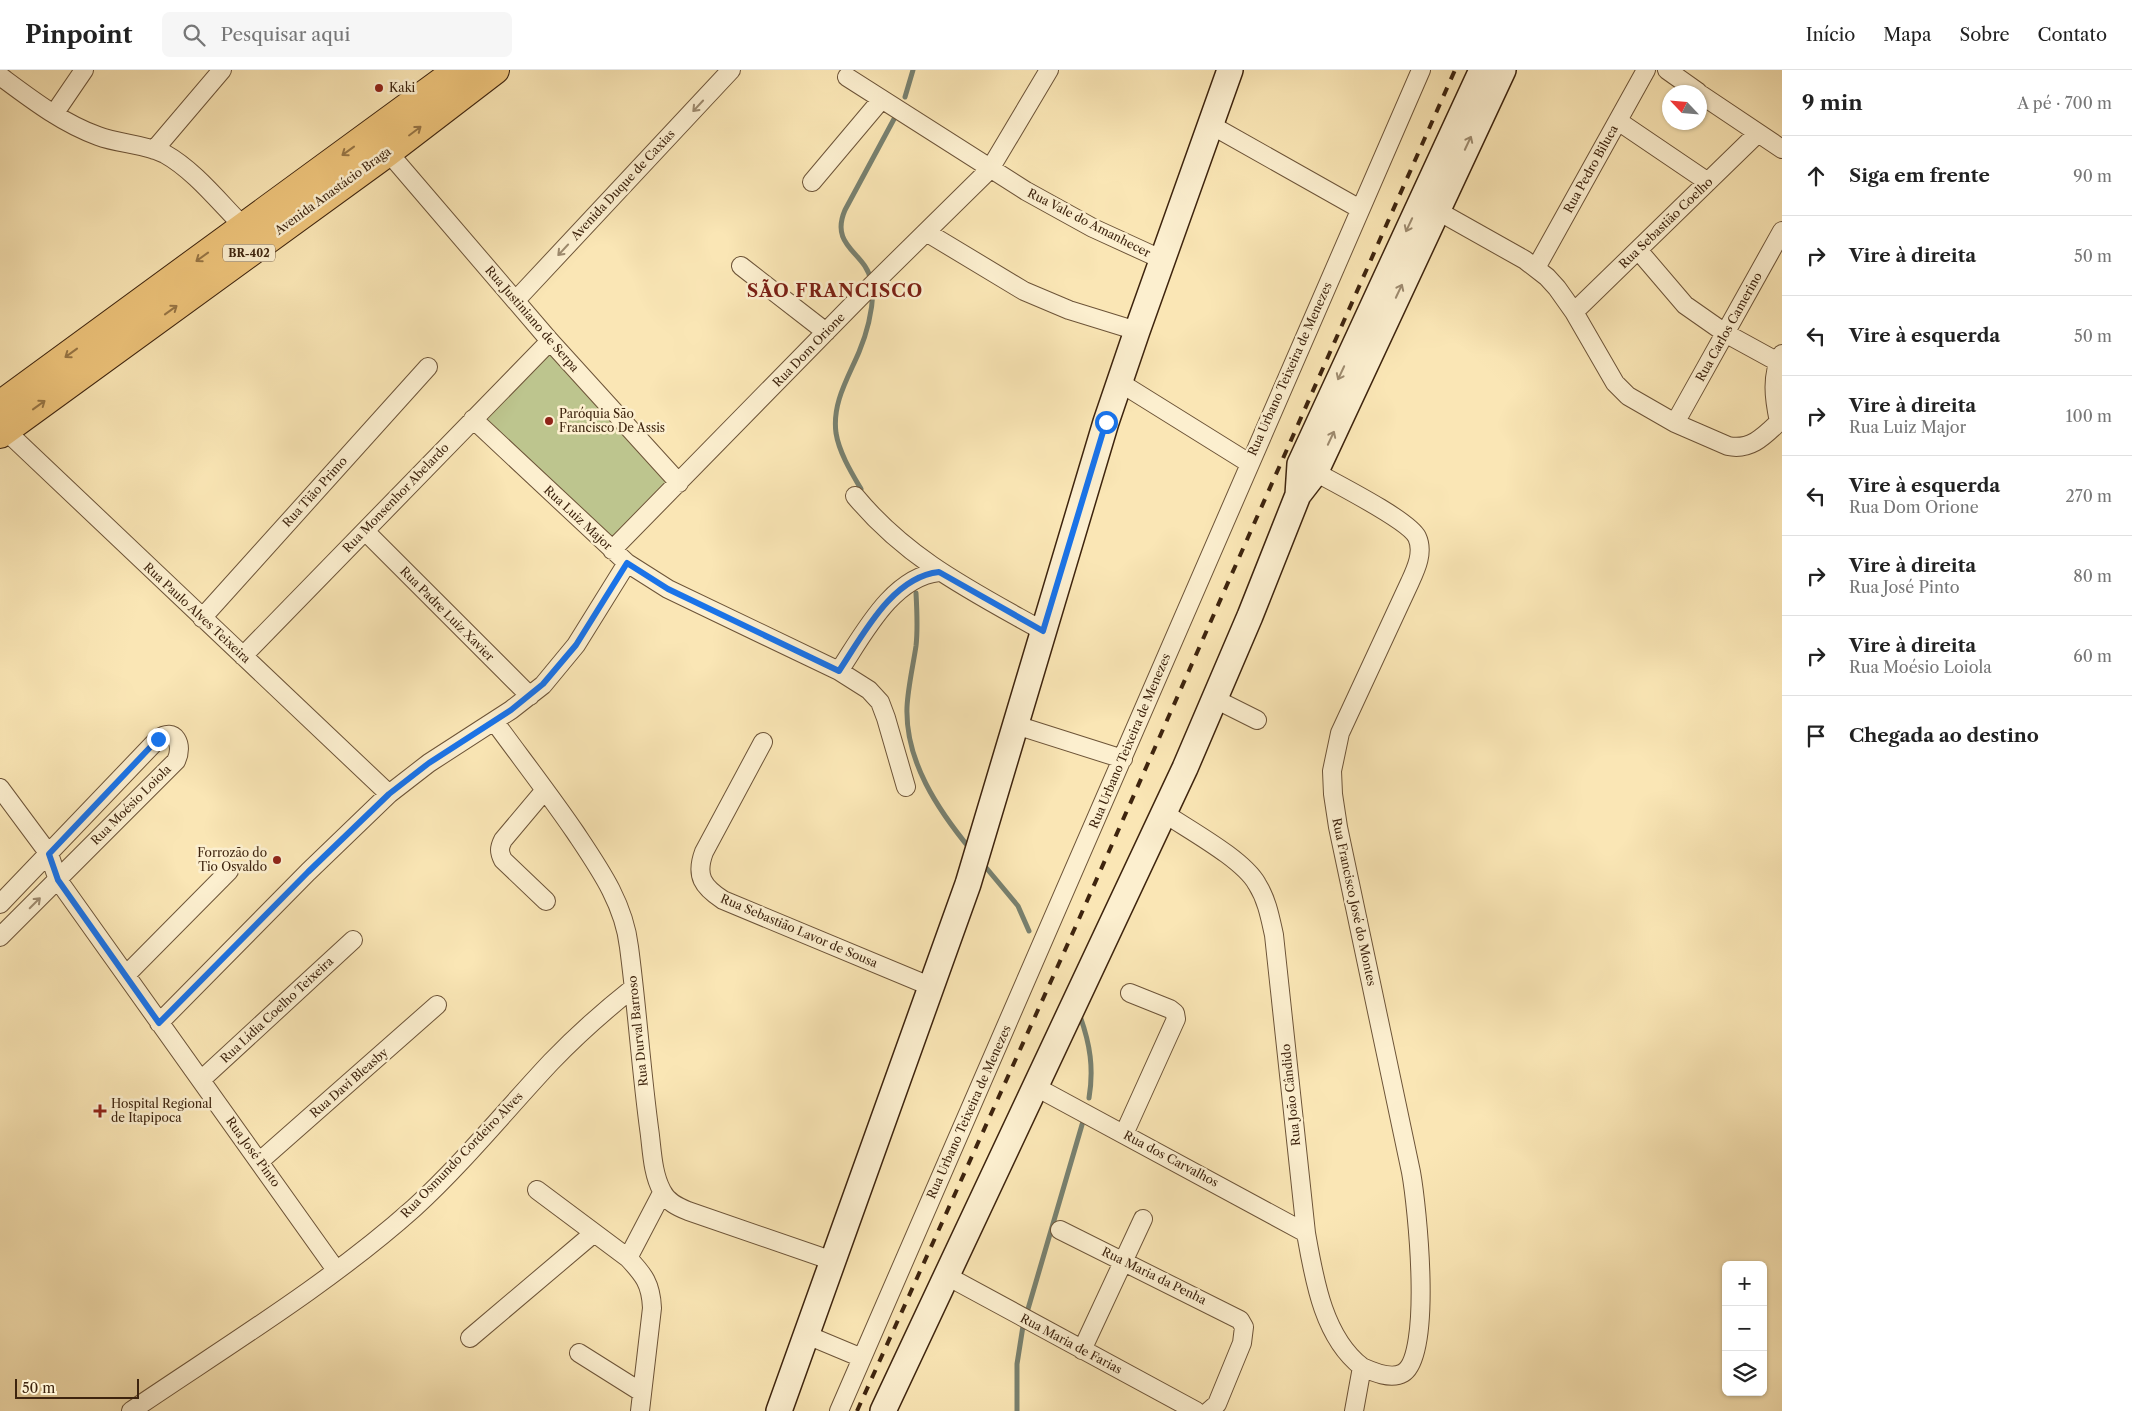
<!DOCTYPE html>
<html lang="pt">
<head>
<meta charset="utf-8">
<style>
	:root { --surface:#fff; --page:#f6f6f6; --text:#222; --muted:#767676; --line:#e0e0e0 }
	body { margin:0; font-family:"Libre Caslon Text",serif; background:var(--page); color:var(--text) }
	.controls { position:absolute; right:15px; bottom:15px; display:grid; overflow:hidden; border-radius:8px; box-shadow:0 1px 4px #0004 }
	.controls button { width:45px; height:45px; display:grid; place-items:center; padding:0; border:0; border-bottom:1px solid var(--line); background:var(--surface); color:var(--text); font:25px sans-serif }
	.compass { position:absolute; left:1662px; top:15px; width:45px; height:45px; border-radius:50%; background:var(--surface); box-shadow:0 1px 4px #0004; rotate:296deg }
	.scale { position:absolute; left:15px; bottom:12px; width:124px; box-sizing:border-box; padding-left:5px; border:2px solid #3e240e; border-top:0; font-size:14px; line-height:18px; white-space:nowrap; color:#3e240e; -webkit-text-stroke:4px #fcefcf; paint-order:stroke }
	.stop { position:absolute; width:15px; height:15px; margin:-11px; border:4px solid #1a73e8; border-radius:50%; background:#fff }
	.stop.end { background:#1a73e8; border-color:#fff; box-shadow:0 1px 5px #0008 }
	.list { margin:0; padding:0; list-style:none }
	h2 { display:flex; justify-content:space-between; align-items:center; height:65px; margin:0; padding:0 20px; font-size:21px }
	h2 small { font-size:16px; font-weight:400; color:var(--muted) }
	.list li { display:grid; grid-template-columns:32px 1fr auto; gap:15px; align-items:center; box-sizing:border-box; height:80px; padding:0 20px; border-top:1px solid var(--line) }
	.list b { display:block; font-size:19px; white-space:nowrap }
	.list p { margin:0; font-size:16px; white-space:nowrap; color:var(--muted) }
	.list em { font-size:16px; font-style:normal; color:var(--muted) }
	.icon { flex:none; width:28px; height:28px; fill:none; stroke:currentColor; stroke-width:2; stroke-linecap:round; stroke-linejoin:round }
	.map { position:relative; flex:none; width:1782px; height:1341px; overflow:hidden }
	header { display:flex; align-items:center; gap:30px; box-sizing:border-box; height:70px; padding:0 25px; background:var(--surface); border-bottom:1px solid var(--line) }
	header strong { font-size:24px }
	nav { display:flex; gap:28px; margin-inline-start:auto; font-size:18px }
	.search { width:350px; height:45px; background:var(--page); display:flex; align-items:center; gap:12px; box-sizing:border-box; padding:0 18px; border-radius:8px; color:var(--muted); font-size:19px }
	main { display:flex }
	aside { flex:1; background:var(--surface) }
	.map>svg:first-child { display:block }
</style>
</head>
<body>
<header>
<strong>Pinpoint</strong>
<div class="search"><svg class="icon" aria-label="search" viewBox="0 0 24 24"><circle cx="10" cy="10" r="6"/><path d="M15 15l6 6"/></svg>Pesquisar aqui</div>
<nav><a>Início</a><a>Mapa</a><a>Sobre</a><a>Contato</a></nav>
</header>
<main>
<div class="map">
<svg width="1782" height="1341" viewBox="0 0 1782 1341">
	<rect width="100%" height="100%" fill="#fae6b5"/>
	<filter id="stains"><feTurbulence type="fractalNoise" baseFrequency=".004" numOctaves="4"/><feColorMatrix values="0 0 0 0 .2 0 0 0 0 .09 0 0 0 0 .02 0 0 0 .5 -.17"/></filter>
	<radialGradient id="worn" r=".72"><stop offset=".6" stop-color="#630" stop-opacity="0"/><stop offset="1" stop-color="#630" stop-opacity=".3"/></radialGradient>
	<path fill="#bdc58e" stroke="#7e744e" d="M550 271 679 413 612 480 473 349Z"/>
	<g fill="none" stroke-linecap="round" stroke-linejoin="round">
		<path stroke="#788170" stroke-width="5" d="M905 27 913 0
			M871 211C866 182 829 177 845 140L894 49
			M861 419C851 402 839 382 836 363 832 333 848 308 859 282 867 263 872 242 873 222
			M916 523C917 541 918 559 916 576 913 596 908 617 907 637 905 691 938 740 971 780
			M983 794 1018 836 1029 861
			M1080 946C1090 974 1094 998 1089 1028
			M1028 1239 1084 1048
			M1017 1341V1294L1023 1256"/>
		<defs>
			<path id="street" d="M1667 0 1698 22
				M0 6C31 29 62 53 98 66 119 74 145 74 165 84 194 100 220 133 244 157
				M847 7 1026 121 1093 158 1163 190
				M1700 24 1782 79
				M54 44 84 0
				M1618 51 1708 112
				M1211 55 1360 139
				M154 80 222 0
				M388 82 550 271 679 413
				M812 112 881 30
				M1429 136 1525 190 1547 207 1557 218 1574 242 1615 313 1628 326 1675 353 1728 376C1752 381 1766 364 1782 349
				M926 162 1024 221 1069 240 1137 261
				M1638 180 1685 235 1725 263 1778 292
				M741 196 826 262
				M1536 198 1646 0
				M516 230 731 0
				M1574 242 1758 63
				M1119 312 1249 393
				M473 349 627 493 668 519 839 601 869 620 880 632 886 648 906 717
				M1779 352C1774 328 1771 306 1782 284
				M1675 353 1782 161
				M5 360 389 724
				M1306 397C1327 409 1408 449 1417 467 1424 482 1416 499 1410 512L1340 663 1332 701 1333 724 1338 757 1411 1102C1417 1135 1433 1286 1403 1303 1391 1310 1373 1302 1362 1297
				M855 426C908 490 972 521 1043 561
				M365 461 530 626
				M612 480 863 224 990 99 1049 0
				M202 548 428 297
				M243 586 550 271
				M839 601C863 565 892 507 939 502
				M1215 629 1257 650
				M494 651C521 688 549 724 575 762 599 798 624 833 629 877 637 937 641 998 649 1058 652 1078 652 1103 662 1121 667 1132 678 1137 688 1141L833 1191
				M1016 655 1123 689
				M763 672 704 782C695 806 703 817 723 830L932 917
				M0 718 49 784 58 810 336 1200
				M545 720 503 770C499 778 499 782 503 790L546 831
				M1164 743C1189 760 1243 789 1257 814 1267 830 1270 847 1274 865L1306 1163C1314 1208 1323 1267 1362 1297L1354 1341
				M0 834 158 669C175 656 184 675 176 691L0 867
				M126 905 229 801
				M159 953 308 802 389 724 429 693 511 640 543 615 576 575 627 493
				M201 1010 353 870
				M1036 1017 1306 1163
				M1124 1064 1176 949 1175 943 1170 939 1130 923
				M260 1091 437 935
				M537 1120 628 1188
				M1060 1160 1240 1250 1244 1257 1242 1273 1217 1334 1209 1341
				M947 1206 1196 1341
				M807 1265 862 1288
				M470 1268 594 1163
				M1082 1280 1143 1149
				M579 1283 641 1322
				M131 1341C225 1277 329 1214 414 1138 463 1093 506 1040 551 992 577 965 604 941 633 918
				M640 1341 652 1238C651 1214 644 1205 628 1188L662 1123
				M839 1341 1421 0"/>
			<path id="secondary" d="M1298 425 1300 394 1482 0
				M779 1341 968 814 1106 352 1137 261 1230 0
				M883 1341 1185 698 1250 546 1298 425 1315 403 1503 0"/>
			<path id="primary" d="M0 335 458 0
				M0 364 388 82 495 0"/>
		</defs>
		<use href="#street" stroke="#6d5438" stroke-width="20"/>
		<use href="#secondary" stroke="#3e240e" stroke-width="28"/>
		<use href="#primary" stroke="#3e240e" stroke-width="30"/>
		<use href="#street" stroke="#fcefcf" stroke-width="18"/>
		<use href="#secondary" stroke="#fcefcf" stroke-width="25"/>
		<use href="#primary" stroke="#edc37a" stroke-width="28"/>
		<path stroke="#3e240e" stroke-width="4" stroke-dasharray="9 9" stroke-linecap="butt" d="M857 1341 1079 849 1455 0"/>
	</g>
	<defs><path id="oneway-shaft" d="M-6 0H5M1.5-3L5.5 0L1.5 3" fill="none" stroke-width="1.6" stroke-linecap="round" stroke-linejoin="round" transform="scale(1.25)"/></defs>
	<g stroke="#9d8a6e">
		<use href="#oneway-shaft" transform="translate(698 36) rotate(133)"/>
		<use href="#oneway-shaft" transform="translate(1468 73) rotate(-65)"/>
		<use href="#oneway-shaft" transform="translate(1409 155) rotate(115)"/>
		<use href="#oneway-shaft" transform="translate(563 180) rotate(133)"/>
		<use href="#oneway-shaft" transform="translate(1399 221) rotate(-65)"/>
		<use href="#oneway-shaft" transform="translate(1341 303) rotate(115)"/>
		<use href="#oneway-shaft" transform="translate(1331 368) rotate(-65)"/>
		<use href="#oneway-shaft" transform="translate(35 833) rotate(-45)"/>
	</g>
	<g stroke="#967444">
		<use href="#oneway-shaft" transform="translate(415 61) rotate(-37)"/>
		<use href="#oneway-shaft" transform="translate(348 81) rotate(144)"/>
		<use href="#oneway-shaft" transform="translate(202 187) rotate(144)"/>
		<use href="#oneway-shaft" transform="translate(171 240) rotate(-36)"/>
		<use href="#oneway-shaft" transform="translate(71 283) rotate(144)"/>
		<use href="#oneway-shaft" transform="translate(39 335) rotate(-36)"/>
	</g>
	<g fill="none" stroke-linecap="round" stroke-linejoin="round">
		<path stroke="#1a73e8" stroke-width="6" d="M158 669 49 784 58 810 159 953 308 802 389 724 429 693 511 640 543 614 576 575 627 493 668 519 839 601C863 565 892 507 939 502L1043 561 1106 352"/>
	</g>
	<g fill="#8f2418" stroke="#fcefcf" stroke-width="2">
		<circle cx="379" cy="18" r="5"/>
		<circle cx="549" cy="351" r="5"/>
		<circle cx="277" cy="790" r="5"/>
		<path d="M97.5 1033.5h5v5h5v5h-5v5h-5v-5h-5v-5h5z"/>
	</g>
	<g text-anchor="middle" stroke-width="5" stroke-linejoin="round" paint-order="stroke">
		<rect fill="#fcefcf" stroke="#776148" stroke-width="1" x="223" y="174.5" width="52" height="17" rx="4"/>
		<g font-size="11" font-weight="bold" fill="#3e240e">
			<text x="249" y="187">BR-402</text>
		</g>
		<g font-size="12" fill="#3e240e" stroke="#fcefcf" text-anchor="start">
			<text x="389" y="22">Kaki</text>
			<text x="559" y="348">Paróquia São<tspan x="559" dy="14">Francisco De Assis</tspan></text>
			<text x="267" y="787" text-anchor="end">Forrozão do<tspan x="267" dy="14">Tio Osvaldo</tspan></text>
			<text x="111" y="1038">Hospital Regional<tspan x="111" dy="14">de Itapipoca</tspan></text>
		</g>
		<g font-size="12" fill="#3e240e" stroke="#fcefcf">
			<text transform="translate(1591 99) rotate(-61)" y="4">Rua Pedro Biluca</text>
			<text transform="translate(623 115) rotate(-47)" y="4">Avenida Duque de Caxias</text>
			<text transform="translate(333 121) rotate(-36)" y="4">Avenida Anastácio Braga</text>
			<text transform="translate(1089 153) rotate(27)" y="4">Rua Vale do Amanhecer</text>
			<text transform="translate(1666 153) rotate(-44)" y="4">Rua Sebastião Coelho</text>
			<text transform="translate(532 249) rotate(49)" y="4">Rua Justiniano de Serpa</text>
			<text transform="translate(1729 257) rotate(-61)" y="4">Rua Carlos Camerino</text>
			<text transform="translate(809 280) rotate(-46)" y="4">Rua Dom Orione</text>
			<text transform="translate(1290 299) rotate(-66)" y="4">Rua Urbano Teixeira de Menezes</text>
			<text transform="translate(315 422) rotate(-48)" y="4">Rua Tião Primo</text>
			<text transform="translate(396 428) rotate(-46)" y="4">Rua Monsenhor Abelardo</text>
			<text transform="translate(578 448) rotate(43)" y="4">Rua Luiz Major</text>
			<text transform="translate(197 543) rotate(43)" y="4">Rua Paulo Alves Teixeira</text>
			<text transform="translate(447 544) rotate(45)" y="4">Rua Padre Luiz Xavier</text>
			<text transform="translate(1130 671) rotate(-67)" y="4">Rua Urbano Teixeira de Menezes</text>
			<text transform="translate(131 735) rotate(-45)" y="4">Rua Moésio Loiola</text>
			<text transform="translate(1354 832) rotate(78)" y="4">Rua Francisco José do Montes</text>
			<text transform="translate(799 861) rotate(23)" y="4">Rua Sebastião Lavor de Sousa</text>
			<text transform="translate(277 940) rotate(-43)" y="4">Rua Lídia Coelho Teixeira</text>
			<text transform="translate(638 961) rotate(-96)" y="4">Rua Durval Barroso</text>
			<text transform="translate(349 1013) rotate(-41)" y="4">Rua Davi Bleasby</text>
			<text transform="translate(1291 1025) rotate(-96)" y="4">Rua João Cândido</text>
			<text transform="translate(969 1042) rotate(-66)" y="4">Rua Urbano Teixeira de Menezes</text>
			<text transform="translate(253 1082) rotate(54)" y="4">Rua José Pinto</text>
			<text transform="translate(462 1085) rotate(-46)" y="4">Rua Osmundo Cordeiro Alves</text>
			<text transform="translate(1171 1089) rotate(28)" y="4">Rua dos Carvalhos</text>
			<text transform="translate(1154 1206) rotate(26)" y="4">Rua Maria da Penha</text>
			<text transform="translate(1071 1274) rotate(28)" y="4">Rua Maria de Farias</text>
		</g>
		<g font-size="18" font-weight="bold" letter-spacing="1" fill="#7a1f14" stroke="#fcefcf">
			<text x="835" y="227">SÃO FRANCISCO</text>
		</g>
	</g>
	<rect width="100%" height="100%" filter="url(#stains)"/>
	<rect width="100%" height="100%" fill="url(#worn)"/>
</svg>
<div class="controls">
<button>+</button>
<button>−</button>
<button><svg class="icon" aria-label="layers" viewBox="0 0 24 24"><path d="M12 4l9 5-9 5-9-5zM3 14l9 5 9-5"/></svg></button>
</div>
<svg class="compass" viewBox="-18 -18 36 36"><path d="M0-13l5 13h-10z" fill="#e53935"/><path d="M0 13l5-13h-10z" fill="#767676"/></svg>
<div class="scale">50 m</div>
<div class="stop" style="left:1106px;top:352px"></div>
<div class="stop end" style="left:158px;top:669px"></div>
</div>
<aside>
<h2>9 min<small>A pé · 700 m</small></h2>
<ul class="list">
<li><svg class="icon" aria-label="ahead" viewBox="0 0 24 24"><path d="M12 20V5M6 11l6-6 6 6"/></svg><div><b>Siga em frente</b></div><em>90 m</em></li>
<li><svg class="icon" aria-label="right" viewBox="0 0 24 24"><path d="M7 20v-9h11M14 6l5 5-5 5"/></svg><div><b>Vire à direita</b></div><em>50 m</em></li>
<li><svg class="icon" aria-label="left" viewBox="0 0 24 24"><path d="M17 20v-9H6M10 6l-5 5 5 5"/></svg><div><b>Vire à esquerda</b></div><em>50 m</em></li>
<li><svg class="icon" aria-label="right" viewBox="0 0 24 24"><path d="M7 20v-9h11M14 6l5 5-5 5"/></svg><div><b>Vire à direita</b><p>Rua Luiz Major</p></div><em>100 m</em></li>
<li><svg class="icon" aria-label="left" viewBox="0 0 24 24"><path d="M17 20v-9H6M10 6l-5 5 5 5"/></svg><div><b>Vire à esquerda</b><p>Rua Dom Orione</p></div><em>270 m</em></li>
<li><svg class="icon" aria-label="right" viewBox="0 0 24 24"><path d="M7 20v-9h11M14 6l5 5-5 5"/></svg><div><b>Vire à direita</b><p>Rua José Pinto</p></div><em>80 m</em></li>
<li><svg class="icon" aria-label="right" viewBox="0 0 24 24"><path d="M7 20v-9h11M14 6l5 5-5 5"/></svg><div><b>Vire à direita</b><p>Rua Moésio Loiola</p></div><em>60 m</em></li>
<li><svg class="icon" aria-label="arrive" viewBox="0 0 24 24"><path d="M6 21V4h12l-3 4 3 4H6"/></svg><div><b>Chegada ao destino</b></div></li>
</ul>
</aside>
</main>
</body>
</html>
